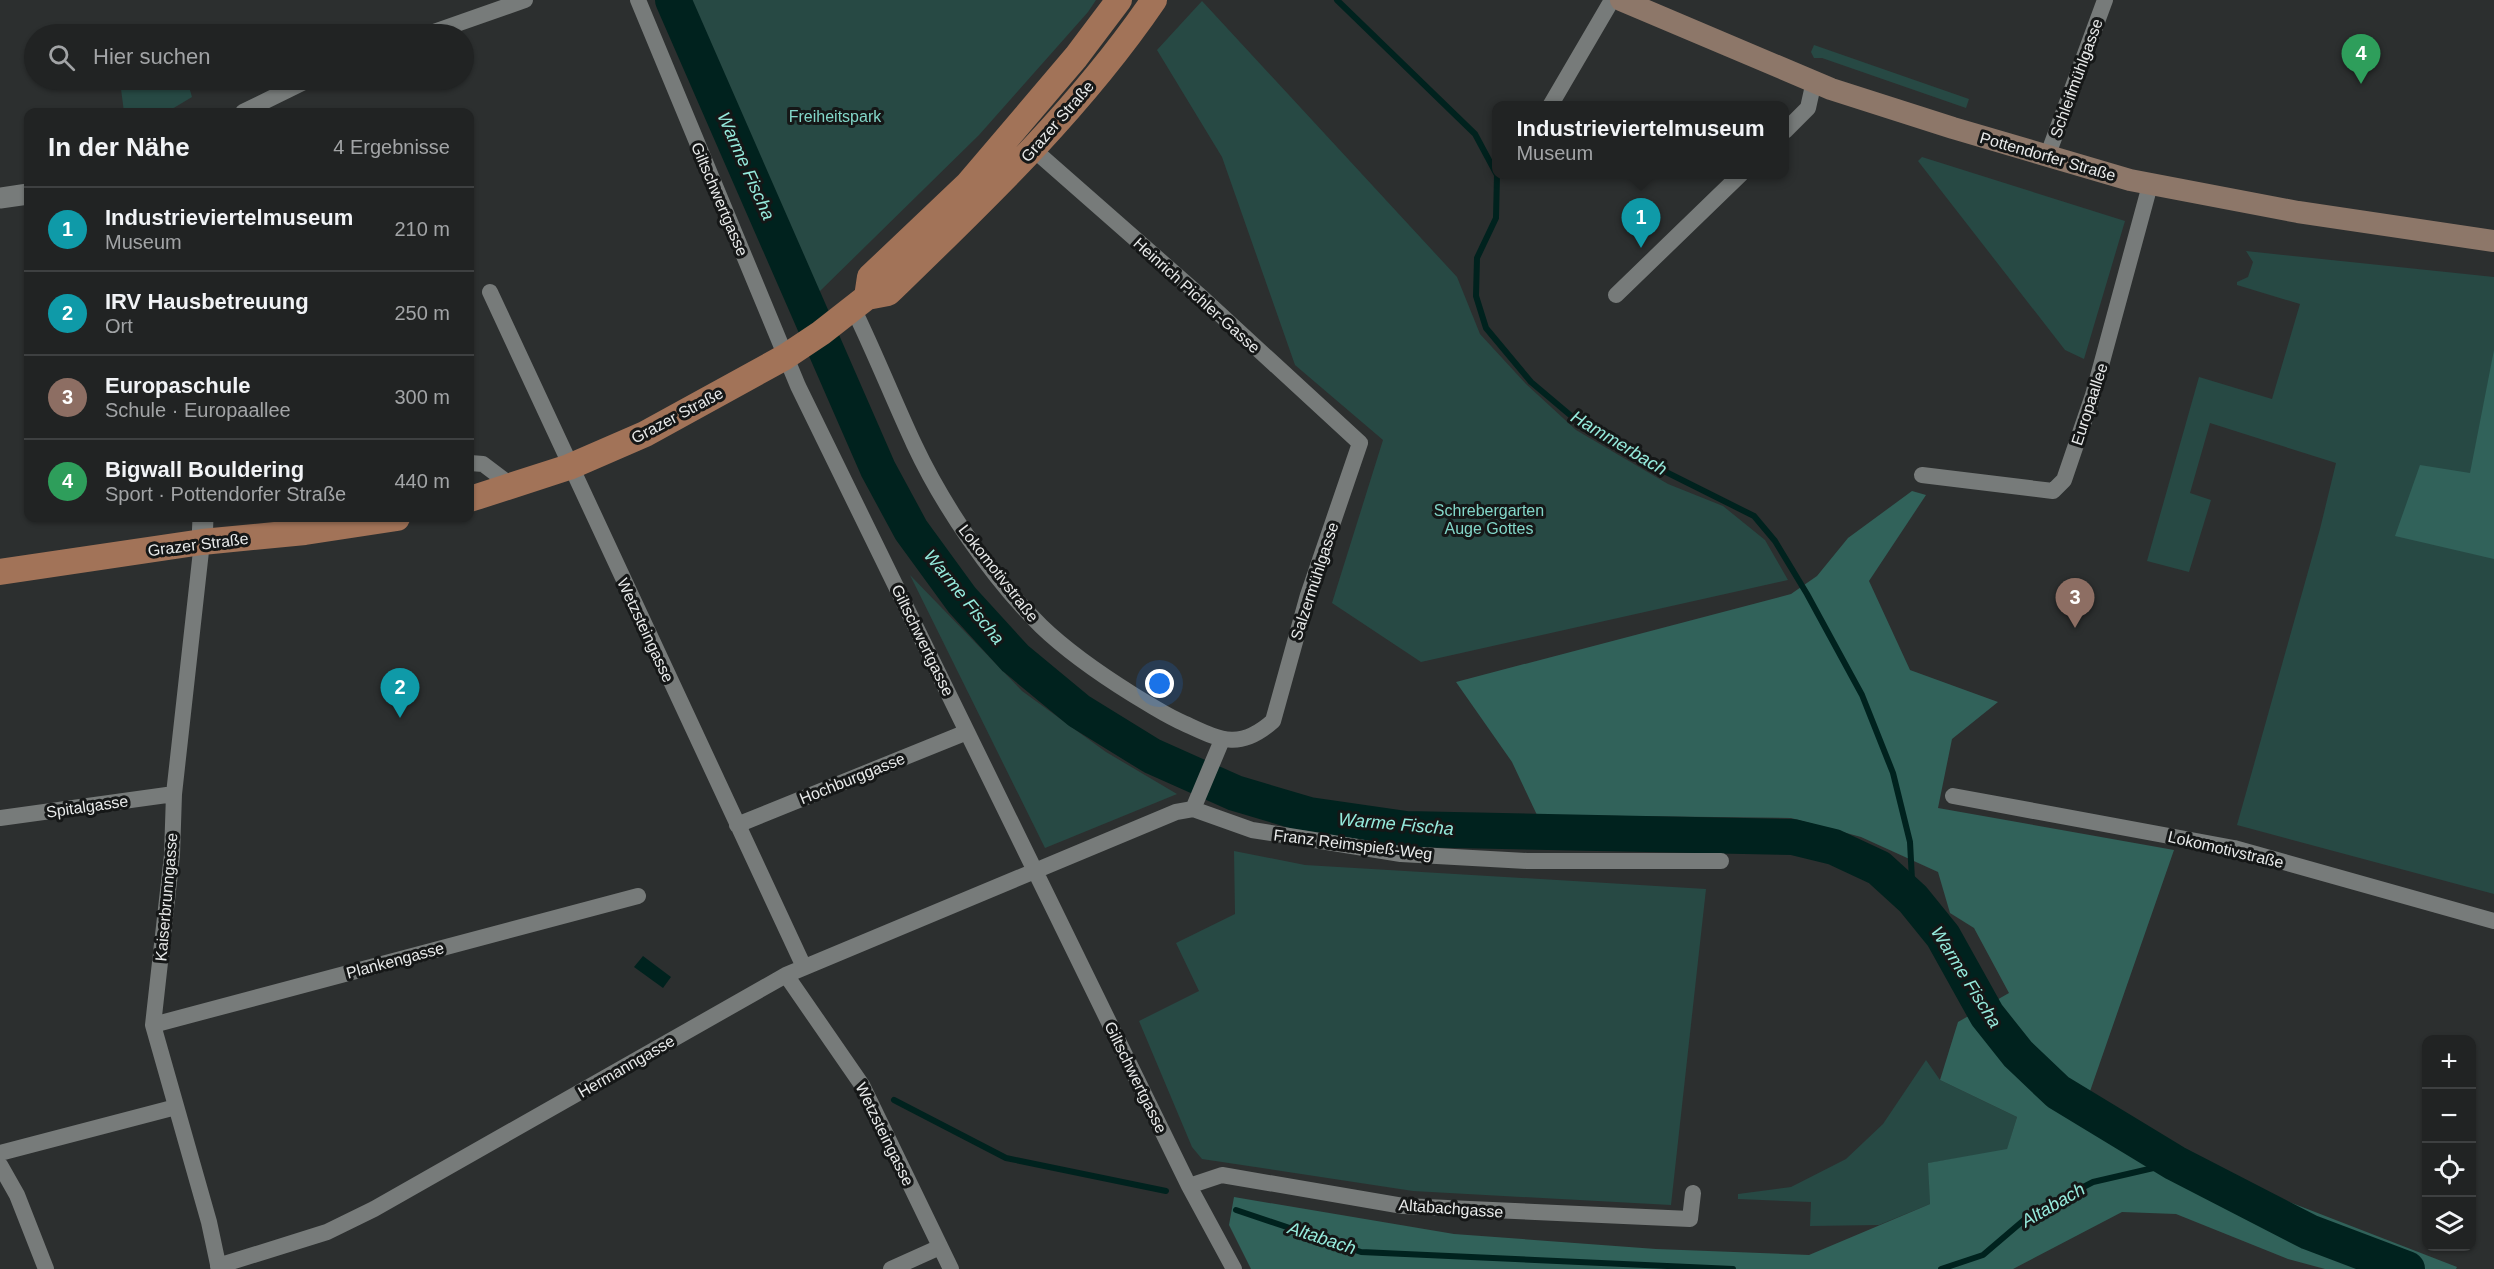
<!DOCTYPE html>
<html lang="de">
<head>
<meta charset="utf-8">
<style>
	:root { --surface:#212323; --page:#292b2b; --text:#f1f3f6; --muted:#a2a4a6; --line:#3e4041; --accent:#f0a279 }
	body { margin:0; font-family:Arial,sans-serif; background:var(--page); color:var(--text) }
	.controls { position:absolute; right:18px; bottom:18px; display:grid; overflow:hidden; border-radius:12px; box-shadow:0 2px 4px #0004 }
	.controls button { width:54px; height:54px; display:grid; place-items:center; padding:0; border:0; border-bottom:2px solid var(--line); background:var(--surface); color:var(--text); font:30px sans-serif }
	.you { position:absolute; left:1160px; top:684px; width:21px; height:21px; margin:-15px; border:4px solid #fff; border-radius:50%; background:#1a73e8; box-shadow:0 0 0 9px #1a73e833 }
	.badge { display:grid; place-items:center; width:39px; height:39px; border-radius:50%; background:var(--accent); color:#fff; font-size:20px; font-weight:700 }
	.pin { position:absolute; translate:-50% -50px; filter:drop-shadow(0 2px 3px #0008) }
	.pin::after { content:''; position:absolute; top:32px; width:21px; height:18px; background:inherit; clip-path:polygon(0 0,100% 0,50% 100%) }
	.popup { position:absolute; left:1492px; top:101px; width:297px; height:78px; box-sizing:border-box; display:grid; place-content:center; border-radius:12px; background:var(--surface); filter:drop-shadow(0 2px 4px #0005); font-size:20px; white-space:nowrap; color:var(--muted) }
	.popup b { font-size:22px; color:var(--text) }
	.popup::after { content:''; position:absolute; left:50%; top:100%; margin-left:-12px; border:12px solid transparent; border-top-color:var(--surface) }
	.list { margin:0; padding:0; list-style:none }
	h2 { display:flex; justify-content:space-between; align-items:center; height:78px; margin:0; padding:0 24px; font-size:26px }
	h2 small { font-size:20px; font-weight:400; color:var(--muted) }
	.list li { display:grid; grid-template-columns:39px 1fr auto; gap:18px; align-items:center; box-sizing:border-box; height:84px; padding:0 24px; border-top:2px solid var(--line) }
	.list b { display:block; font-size:22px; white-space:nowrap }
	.list p { margin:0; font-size:20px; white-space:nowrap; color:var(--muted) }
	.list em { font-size:20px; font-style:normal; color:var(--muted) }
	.icon { flex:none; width:33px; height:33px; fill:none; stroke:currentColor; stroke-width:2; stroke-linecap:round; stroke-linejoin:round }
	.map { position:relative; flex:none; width:2494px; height:1269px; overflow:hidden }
	.search { position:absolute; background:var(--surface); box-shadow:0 2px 4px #0004; left:24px; top:24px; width:450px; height:66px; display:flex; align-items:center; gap:15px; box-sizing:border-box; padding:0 21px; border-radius:33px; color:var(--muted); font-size:22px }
	.panel { position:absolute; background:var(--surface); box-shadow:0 2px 4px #0004; left:24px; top:108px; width:450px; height:414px; border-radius:12px }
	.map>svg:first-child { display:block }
</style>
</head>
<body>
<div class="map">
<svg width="2494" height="1269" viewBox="0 0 2494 1269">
	<rect width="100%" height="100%" fill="#2c2f2f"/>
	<path fill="#274944" d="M659 0H1096L1088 12 979 135 819 292 791 310Z
		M1202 1 1457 277 1480 334 1526 384 1576 430 1668 484 1723 506 1765 540 1788 580 1421 662 1332 603 1383 440 1295 365 1222 157 1157 50Z
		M1814 45 1969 99 1966 108 1822 58H1814L1811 52Z
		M164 80H187L192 97 167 112H124L121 89Z
		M1922 157 2125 221 2084 359 2065 350 1918 161Z
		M2246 251 2494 277V894L2237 825 2320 529 2336 463 2210 423 2190 493 2211 500 2189 572 2147 561 2199 377 2272 399 2300 304 2237 285V282L2248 277 2253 262Z
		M910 575 1022 691 1106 752 1177 794 1045 848Z
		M1234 851 1305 865 1706 889 1671 1205 1413 1191 1202 1159 1192 1147 1139 1021 1199 991 1176 943 1235 914Z
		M1926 1060 1940 1080 2017 1117 2007 1150 1929 1163 1930 1204 1879 1225 1810 1226 1811 1202 1738 1199V1194L1791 1187 1846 1159 1883 1124Z"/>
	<path fill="#31625a" d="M2494 350V559L2395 536 2420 465 2470 473Z
		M1912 491 1926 495 1869 581 1910 670 1998 702 1952 739 1938 808 2174 850 2088 1097 2227 1178 2457 1267 2456 1269H2325L2288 1259 2176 1214 2122 1212 2013 1269H1251L1229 1225 1234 1197 1454 1234 1656 1249 1809 1255 1930 1204 1928 1163 2007 1149 2017 1117 1940 1080 1958 1022 2009 993 1974 928 1950 913 1938 872 1861 837 1791 818 1537 815 1512 762 1456 682 1791 594 1817 576 1848 538Z"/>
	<path fill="#00221e" d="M643 956 671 977 663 988 634 967Z"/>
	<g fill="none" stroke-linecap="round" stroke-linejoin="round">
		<path stroke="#00221e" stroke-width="6" d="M1337 0 1475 134 1497 175 1496 218 1477 258 1476 296 1486 328 1531 382 1576 420 1642 460 1754 516 1775 541 1807 594 1862 695 1893 773 1910 842 1913 899
			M894 1100 1006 1158 1166 1191
			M1236 1210 1361 1252 1733 1269
			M1941 1269 1983 1255 2031 1214 2093 1182 2175 1163"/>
		<path stroke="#00221e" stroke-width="36" d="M673 0 878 469 911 530 962 600 1015 658 1079 711 1152 756 1235 793 1309 815 1406 829 1793 837 1834 847 1879 868 1913 899 1943 936 1987 1015 2018 1054 2058 1092 2175 1163 2309 1232 2407 1269"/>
		<path stroke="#777b7a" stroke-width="16" d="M638 0 798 386 1189 1186 1234 1269
			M428 34 525 0
			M1550 106 1612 0
			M243 112 308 80
			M1785 131 1808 108 1814 81
			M2047 157 2105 0
			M490 292 804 967
			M1616 295 1741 174
			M853 308C875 353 893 399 914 444 943 506 992 578 1041 626 1068 652 1100 674 1132 694 1147 703 1162 713 1179 721 1217 738 1237 753 1273 721L1308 595 1360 443 1198 294 1033 149
			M470 463 483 464 512 486
			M1922 475 2053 491 2064 480 2093 395 2150 185
			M202 542 174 794 172 855 153 1025 209 1222 219 1269
			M1953 796 2234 848 2494 921
			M1193 809 1222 740
			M0 818 174 794
			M737 825 967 732
			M786 975 862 1085 951 1269
			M153 1025 638 896
			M0 1153 176 1107
			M0 1165 17 1195 46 1269
			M1189 1186 1222 1175 1403 1206 1690 1219 1693 1193
			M218 1266 327 1232 374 1209 786 975 1176 812 1193 809 1252 830 1401 854 1527 861H1721
			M891 1269 940 1247"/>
		<path stroke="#777b7a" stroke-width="21" d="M0 198 28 194
			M202 542 203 518"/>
		<path stroke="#8d7769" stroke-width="22" d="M1621 0 1831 89 1953 128 2130 180 2298 212 2494 241"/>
		<path stroke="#a27358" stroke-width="26" d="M867 297 870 277 968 184 1076 57 1119 0
			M470 499 569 467 645 434 785 357 821 333 867 297 888 293C983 201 1079 110 1154 0
			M0 572 202 542 305 532 397 518"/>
	</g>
	<g text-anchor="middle" stroke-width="6" stroke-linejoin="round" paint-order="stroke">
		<g font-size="16" fill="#e8eaea" stroke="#151717">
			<text transform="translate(2076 78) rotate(-70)" y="6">Schleifmühlgasse</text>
			<text transform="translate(1057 121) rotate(-49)" y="6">Grazer Straße</text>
			<text transform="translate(2048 156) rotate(16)" y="6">Pottendorfer Straße</text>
			<text transform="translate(720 199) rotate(67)" y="6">Giltschwertgasse</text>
			<text transform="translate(1197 295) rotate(42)" y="6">Heinrich Pichler-Gasse</text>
			<text transform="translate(2089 404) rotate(-72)" y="6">Europaallee</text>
			<text transform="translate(677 415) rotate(-28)" y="6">Grazer Straße</text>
			<text transform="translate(198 544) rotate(-7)" y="6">Grazer Straße</text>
			<text transform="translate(999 573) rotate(52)" y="6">Lokomotivstraße</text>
			<text transform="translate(1314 581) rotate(-72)" y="6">Salzermühlgasse</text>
			<text transform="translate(646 630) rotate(65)" y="6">Wetzsteingasse</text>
			<text transform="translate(923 640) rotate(64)" y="6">Giltschwertgasse</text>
			<text transform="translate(852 778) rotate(-22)" y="6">Hochburggasse</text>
			<text transform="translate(87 806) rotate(-8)" y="6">Spitalgasse</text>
			<text transform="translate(1353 844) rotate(7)" y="6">Franz Reimspieß-Weg</text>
			<text transform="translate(2226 849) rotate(13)" y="6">Lokomotivstraße</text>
			<text transform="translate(166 897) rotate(-85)" y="6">Kaiserbrunngasse</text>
			<text transform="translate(395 960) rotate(-15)" y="6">Plankengasse</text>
			<text transform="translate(626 1066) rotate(-30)" y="6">Hermanngasse</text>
			<text transform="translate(1136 1077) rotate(64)" y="6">Giltschwertgasse</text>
			<text transform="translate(885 1134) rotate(64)" y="6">Wetzsteingasse</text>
			<text transform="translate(1451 1208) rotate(4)" y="6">Altabachgasse</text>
		</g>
		<g font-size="16" fill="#83d7c9" stroke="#151717">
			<text x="835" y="122">Freiheitspark</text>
			<text x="1489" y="516">Schrebergarten<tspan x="1489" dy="18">Auge Gottes</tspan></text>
		</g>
		<g font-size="18" font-style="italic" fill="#96ebdd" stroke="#151717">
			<text transform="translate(746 166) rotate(66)" y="6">Warme Fischa</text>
			<text transform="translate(1619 443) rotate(31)" y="6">Hammerbach</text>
			<text transform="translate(964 597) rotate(51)" y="6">Warme Fischa</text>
			<text transform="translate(1396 824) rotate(5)" y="6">Warme Fischa</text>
			<text transform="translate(1966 977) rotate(58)" y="6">Warme Fischa</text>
			<text transform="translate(2053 1205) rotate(-30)" y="6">Altabach</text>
			<text transform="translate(1322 1238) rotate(18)" y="6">Altabach</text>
		</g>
	</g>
</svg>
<div class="controls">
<button>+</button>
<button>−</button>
<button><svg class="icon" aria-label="locate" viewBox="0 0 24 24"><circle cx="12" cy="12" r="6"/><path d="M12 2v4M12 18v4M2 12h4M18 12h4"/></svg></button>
<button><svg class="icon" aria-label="layers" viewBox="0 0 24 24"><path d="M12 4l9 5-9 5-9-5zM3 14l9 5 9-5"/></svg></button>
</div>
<div class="you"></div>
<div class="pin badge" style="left:1641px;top:248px;background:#0f9aa8">1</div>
<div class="popup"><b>Industrieviertelmuseum</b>Museum</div>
<div class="pin badge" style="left:400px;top:718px;background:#0f9aa8">2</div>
<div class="pin badge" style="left:2075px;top:628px;background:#8d6e63">3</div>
<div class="pin badge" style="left:2361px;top:84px;background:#2e9e5b">4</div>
<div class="search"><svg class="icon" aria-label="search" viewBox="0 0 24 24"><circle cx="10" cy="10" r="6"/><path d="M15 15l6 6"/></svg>Hier suchen</div>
<section class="panel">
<h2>In der Nähe<small>4 Ergebnisse</small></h2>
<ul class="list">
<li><span class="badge" style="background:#0f9aa8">1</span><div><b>Industrieviertelmuseum</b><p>Museum</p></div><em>210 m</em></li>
<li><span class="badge" style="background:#0f9aa8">2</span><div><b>IRV Hausbetreuung</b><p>Ort</p></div><em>250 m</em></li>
<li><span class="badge" style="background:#8d6e63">3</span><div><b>Europaschule</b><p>Schule · Europaallee</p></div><em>300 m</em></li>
<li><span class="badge" style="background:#2e9e5b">4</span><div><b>Bigwall Bouldering</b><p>Sport · Pottendorfer Straße</p></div><em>440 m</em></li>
</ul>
</section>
</div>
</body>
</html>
